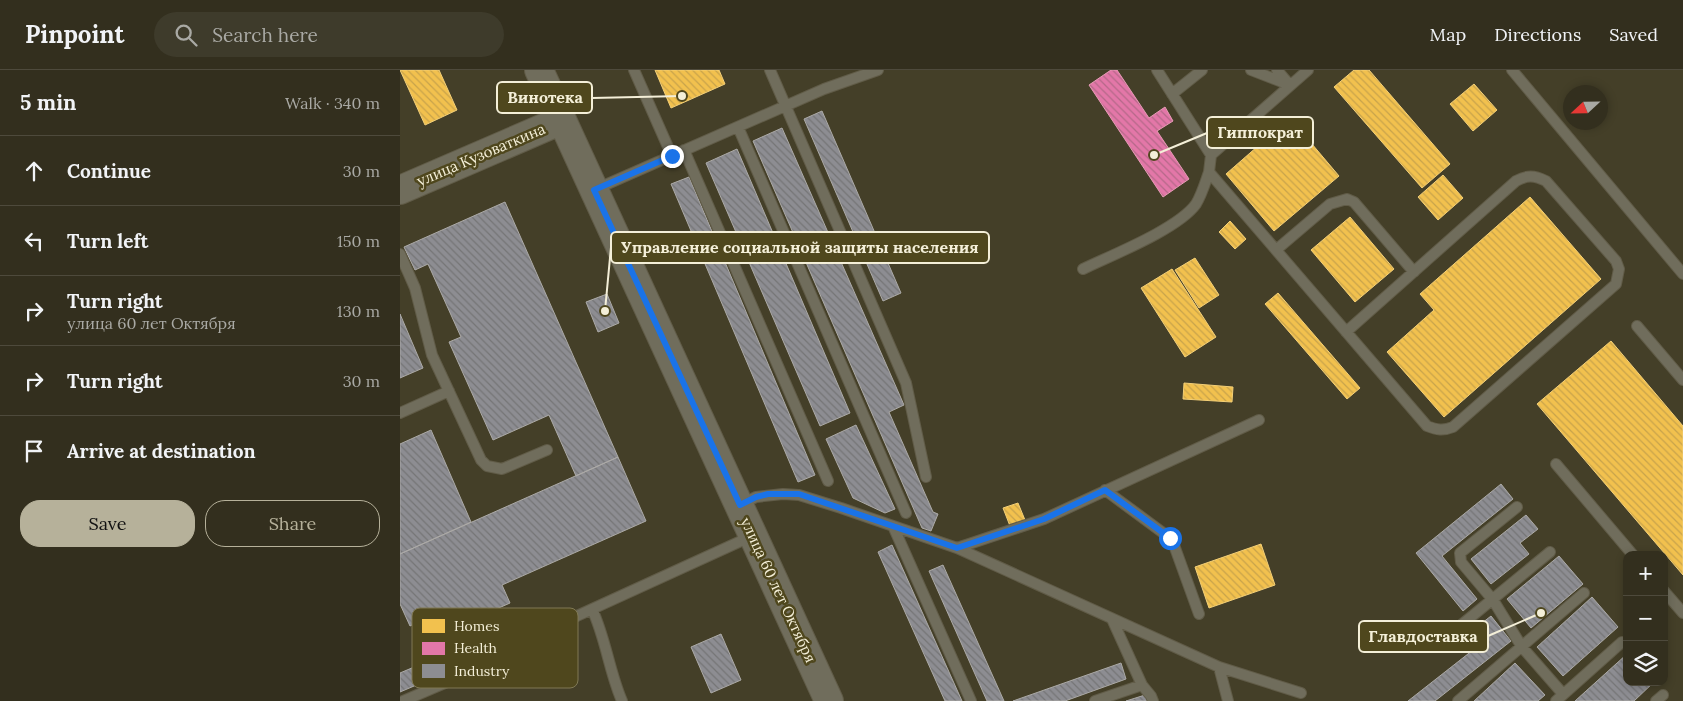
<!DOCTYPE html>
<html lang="en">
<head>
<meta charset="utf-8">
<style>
	:root { --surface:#332f1e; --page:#3e3b2b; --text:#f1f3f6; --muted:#a9a9a4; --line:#4e4a3c; --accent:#b6b19a }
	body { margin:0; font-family:Lora,serif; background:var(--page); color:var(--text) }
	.controls { position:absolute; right:15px; bottom:15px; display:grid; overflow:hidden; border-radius:10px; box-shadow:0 2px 8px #0003 }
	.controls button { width:45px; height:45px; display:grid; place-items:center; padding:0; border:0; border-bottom:1px solid var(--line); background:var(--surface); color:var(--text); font:25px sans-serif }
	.compass { position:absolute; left:1163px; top:15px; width:45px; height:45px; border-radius:50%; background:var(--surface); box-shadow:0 2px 8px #0003; rotate:248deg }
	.stop { position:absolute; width:15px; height:15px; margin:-11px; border:4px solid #1a73e8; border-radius:50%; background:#fff }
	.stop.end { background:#1a73e8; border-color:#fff; box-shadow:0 1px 5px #0008 }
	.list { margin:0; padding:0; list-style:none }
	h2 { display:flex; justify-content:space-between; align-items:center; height:65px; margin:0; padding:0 20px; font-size:21px }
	h2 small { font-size:16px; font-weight:400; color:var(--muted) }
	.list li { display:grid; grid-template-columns:32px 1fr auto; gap:15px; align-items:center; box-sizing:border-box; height:70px; padding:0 20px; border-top:1px solid var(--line) }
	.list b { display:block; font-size:19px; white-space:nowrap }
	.list p { margin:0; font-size:16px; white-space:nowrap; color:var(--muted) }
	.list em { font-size:16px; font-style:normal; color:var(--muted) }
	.actions { display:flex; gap:10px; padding:15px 20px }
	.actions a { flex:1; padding:11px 0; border:1px solid var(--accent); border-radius:20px; text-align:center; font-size:18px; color:var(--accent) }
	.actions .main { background:var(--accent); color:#111 }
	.icon { flex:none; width:28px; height:28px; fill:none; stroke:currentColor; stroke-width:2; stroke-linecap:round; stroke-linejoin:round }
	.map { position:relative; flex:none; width:1283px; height:631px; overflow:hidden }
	header { display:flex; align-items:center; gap:30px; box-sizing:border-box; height:70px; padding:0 25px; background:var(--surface); border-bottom:1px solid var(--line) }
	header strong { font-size:24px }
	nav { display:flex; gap:28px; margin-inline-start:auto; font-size:18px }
	.search { width:350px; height:45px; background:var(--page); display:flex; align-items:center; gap:12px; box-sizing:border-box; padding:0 18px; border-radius:28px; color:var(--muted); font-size:19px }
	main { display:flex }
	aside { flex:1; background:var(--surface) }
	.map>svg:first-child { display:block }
</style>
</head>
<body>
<header>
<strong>Pinpoint</strong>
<div class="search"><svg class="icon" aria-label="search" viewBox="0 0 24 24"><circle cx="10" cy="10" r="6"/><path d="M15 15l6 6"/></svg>Search here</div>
<nav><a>Map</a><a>Directions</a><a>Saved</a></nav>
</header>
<main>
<aside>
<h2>5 min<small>Walk · 340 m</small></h2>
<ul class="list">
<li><svg class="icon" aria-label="ahead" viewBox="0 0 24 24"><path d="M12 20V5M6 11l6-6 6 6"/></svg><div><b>Continue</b></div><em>30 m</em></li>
<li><svg class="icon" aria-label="left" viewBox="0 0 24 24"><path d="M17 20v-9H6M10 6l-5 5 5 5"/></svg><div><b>Turn left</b></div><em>150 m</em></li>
<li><svg class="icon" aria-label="right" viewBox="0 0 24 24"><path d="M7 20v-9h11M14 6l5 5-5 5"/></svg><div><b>Turn right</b><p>улица 60 лет Октября</p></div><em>130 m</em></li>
<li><svg class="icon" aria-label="right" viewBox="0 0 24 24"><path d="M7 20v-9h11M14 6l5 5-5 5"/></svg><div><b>Turn right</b></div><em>30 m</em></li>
<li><svg class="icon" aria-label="arrive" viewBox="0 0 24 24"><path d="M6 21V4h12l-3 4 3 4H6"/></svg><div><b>Arrive at destination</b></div></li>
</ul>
<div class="actions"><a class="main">Save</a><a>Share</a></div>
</aside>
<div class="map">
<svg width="1283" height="631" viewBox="0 0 1283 631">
	<defs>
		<pattern id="homes-back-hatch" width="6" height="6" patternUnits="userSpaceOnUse" patternTransform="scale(1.25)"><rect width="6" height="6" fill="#f2c14e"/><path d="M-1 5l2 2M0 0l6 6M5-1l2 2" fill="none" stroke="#c8a34b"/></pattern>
		<pattern id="health-back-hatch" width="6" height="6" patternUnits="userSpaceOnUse" patternTransform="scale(1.25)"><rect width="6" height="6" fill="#e377a8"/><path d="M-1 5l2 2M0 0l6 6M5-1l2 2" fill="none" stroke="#b56989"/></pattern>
		<pattern id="industry-back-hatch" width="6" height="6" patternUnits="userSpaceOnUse" patternTransform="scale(1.25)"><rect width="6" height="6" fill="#8d8d92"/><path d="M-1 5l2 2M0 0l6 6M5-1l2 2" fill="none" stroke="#757576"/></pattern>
	</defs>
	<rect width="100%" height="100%" fill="#443f28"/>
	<path fill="url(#homes-back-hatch)" stroke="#f3cf77" d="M0 0H39L57 40 25 55Z
		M255 0H319L325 14 271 38Z
		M954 0H969L1050 94 1022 118 934 17Z
		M1074 14 1097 40 1073 61 1050 34Z
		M890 48 939 106 874 161 826 104Z
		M1043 105 1063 128 1038 150 1018 127Z
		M1130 127 1201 209 1044 347 987 282 1034 240 1020 224Z
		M950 147 994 199 955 232 911 180Z
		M830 151 846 169 835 179 819 162Z
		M795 188 819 225 799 238 775 200Z
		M772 199 816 267 785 287 741 218Z
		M878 223 960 318 947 329 865 234Z
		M1211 271 1283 356V505L1137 334Z
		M784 313 833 317 832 332 783 329Z
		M618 433 625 450 610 456 603 438Z
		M861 474 875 515 809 538 795 497Z"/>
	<path fill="url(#health-back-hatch)" stroke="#e89bb6" d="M711 0H717L749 48 765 37 773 51 757 61 789 109 763 127 689 15Z"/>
	<path fill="url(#industry-back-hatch)" stroke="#acaaa7" d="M422 41 501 223 483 231 404 49Z
		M382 58 504 335 489 342 533 442 538 444 531 461 522 458 353 71Z
		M337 79 450 343 420 356 306 93Z
		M289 107 415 405 398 412 271 114Z
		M105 132 218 387 176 406 149 345 93 370 49 272 61 267 28 194 15 200 4 177Z
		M207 224 219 253 198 262 186 232Z
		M0 244 23 298 0 308Z
		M456 355 495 439 485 443 453 428 426 369Z
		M31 360 71 452 0 484V374Z
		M218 387 246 451 102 515 110 533 22 572 14 554 10 556 0 534V484Z
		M1101 414 1113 429 1042 486 1077 529 1063 541 1016 483Z
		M1126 445 1138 459 1120 473 1129 484 1091 514 1071 489Z
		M492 475 562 631H545L478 482Z
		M1159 486 1183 514 1131 558 1107 529Z
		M543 495 604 631H587L529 501Z
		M1192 527 1218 557 1163 606 1137 577Z
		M1091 546 1111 571 1035 631H1008L1073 580 1063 568Z
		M321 564 341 610 311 623 291 577Z
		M1227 584V612H1254L1234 631H1175Z
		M40 586 47 602 0 622V603Z
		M721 593 726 609 665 631H613Z
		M1115 593 1145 625 1138 631H1074Z
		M745 625 747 631H726Z"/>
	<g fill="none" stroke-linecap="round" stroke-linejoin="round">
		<defs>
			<path id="service" d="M234 0 272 86
				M370 0 506 313 526 407
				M757 0 811 85 809 102 1027 356C1037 360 1043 361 1053 357L1216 214 1219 199 1216 191 1146 111C1134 105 1127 105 1116 111L946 262
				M851 0 890 15
				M877 0 888 13
				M1112 0 1283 204
				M772 24 802 0
				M338 57 506 443
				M284 80 428 411
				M811 85 908 0
				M196 119 424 19 478 0
				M876 180 930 134 947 129 954 132 1014 202
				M0 184 15 218 32 285 81 390 87 396 102 399 147 380
				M683 199C712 185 778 159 796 134 802 124 805 113 809 102
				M1237 256 1283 310
				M0 343 49 321
				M1156 394 1233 485
				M705 420 770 468 774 475 799 544
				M341 434 356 427 383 424 399 425 441 438 557 478 819 597 901 623
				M1117 437 1060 483 1061 492 1093 530 1122 577 1163 624
				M493 456 571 631
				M557 478 644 449 859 350
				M1264 521 1283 543
				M192 539C206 569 209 601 222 631
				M712 549 742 615 751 626 753 631
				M1060 556 1150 482
				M819 597 828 631
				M3 631 45 613 74 593 352 466
				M695 631 742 615
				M1058 631 1184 523
				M1156 631 1222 572
				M1256 631 1263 625"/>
			<path id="secondary" d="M139 0 429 631
				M0 120 162 50"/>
		</defs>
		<use href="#service" stroke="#615c48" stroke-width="12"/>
		<use href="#secondary" stroke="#615c48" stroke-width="30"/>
		<use href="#service" stroke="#706d5c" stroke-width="10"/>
		<use href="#secondary" stroke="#706d5c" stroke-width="28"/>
	</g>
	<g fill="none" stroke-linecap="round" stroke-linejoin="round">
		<path stroke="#1a73e8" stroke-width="6" d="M272 86 194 120 340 435 356 427 368 424H399L557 478 644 449 705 420 770 468"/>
	</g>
	<g text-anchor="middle" stroke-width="5" stroke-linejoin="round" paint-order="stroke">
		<g font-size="15" fill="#f4efd8" stroke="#4f471d">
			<text transform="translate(81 85) rotate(-23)" y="5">улица Кузоваткина</text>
			<text transform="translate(378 520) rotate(65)" y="5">улица 60 лет Октября</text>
		</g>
	</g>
	<rect x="12" y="538" width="166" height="80" rx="8" fill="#4f471d" stroke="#807955" stroke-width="1"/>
	<rect x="22" y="549" width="23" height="14" fill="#f2c14e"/>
	<rect x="22" y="572" width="23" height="13" fill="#e377a8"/>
	<rect x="22" y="594" width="23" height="14" fill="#8d8d92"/>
	<g font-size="14" fill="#f4efd8">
		<text x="54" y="561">Homes</text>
		<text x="54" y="583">Health</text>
		<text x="54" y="606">Industry</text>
	</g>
	<path fill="none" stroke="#f4efd8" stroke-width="2" d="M282 26L192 28M754 85L807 63M205 241L211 177M1141 543L1088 566"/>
	<g fill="#f4efd8" stroke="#4f471d" stroke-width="2">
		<circle cx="282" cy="26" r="5"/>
		<circle cx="754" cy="85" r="5"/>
		<circle cx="205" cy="241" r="5"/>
		<circle cx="1141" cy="543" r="5"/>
	</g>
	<g fill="#4f471d" stroke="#f4efd8" stroke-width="2">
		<rect x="97" y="12" width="95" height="31" rx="5"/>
		<rect x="807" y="47" width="106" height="31" rx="5"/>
		<rect x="211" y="162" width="378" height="31" rx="5"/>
		<rect x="959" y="551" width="129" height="31" rx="5"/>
	</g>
	<g font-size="16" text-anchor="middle" font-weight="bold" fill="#f4efd8">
		<text x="145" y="33">Винотека</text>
		<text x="860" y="68">Гиппократ</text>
		<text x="400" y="183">Управление социальной защиты населения</text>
		<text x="1023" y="572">Главдоставка</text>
	</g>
</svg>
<div class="controls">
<button>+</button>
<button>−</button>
<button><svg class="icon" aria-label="layers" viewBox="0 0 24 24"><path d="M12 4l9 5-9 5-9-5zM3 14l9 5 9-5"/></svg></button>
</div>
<svg class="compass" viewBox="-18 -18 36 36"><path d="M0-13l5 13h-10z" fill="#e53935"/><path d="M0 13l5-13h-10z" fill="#a9a9a4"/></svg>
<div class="stop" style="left:770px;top:468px"></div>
<div class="stop end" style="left:272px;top:86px"></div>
</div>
</main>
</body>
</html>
